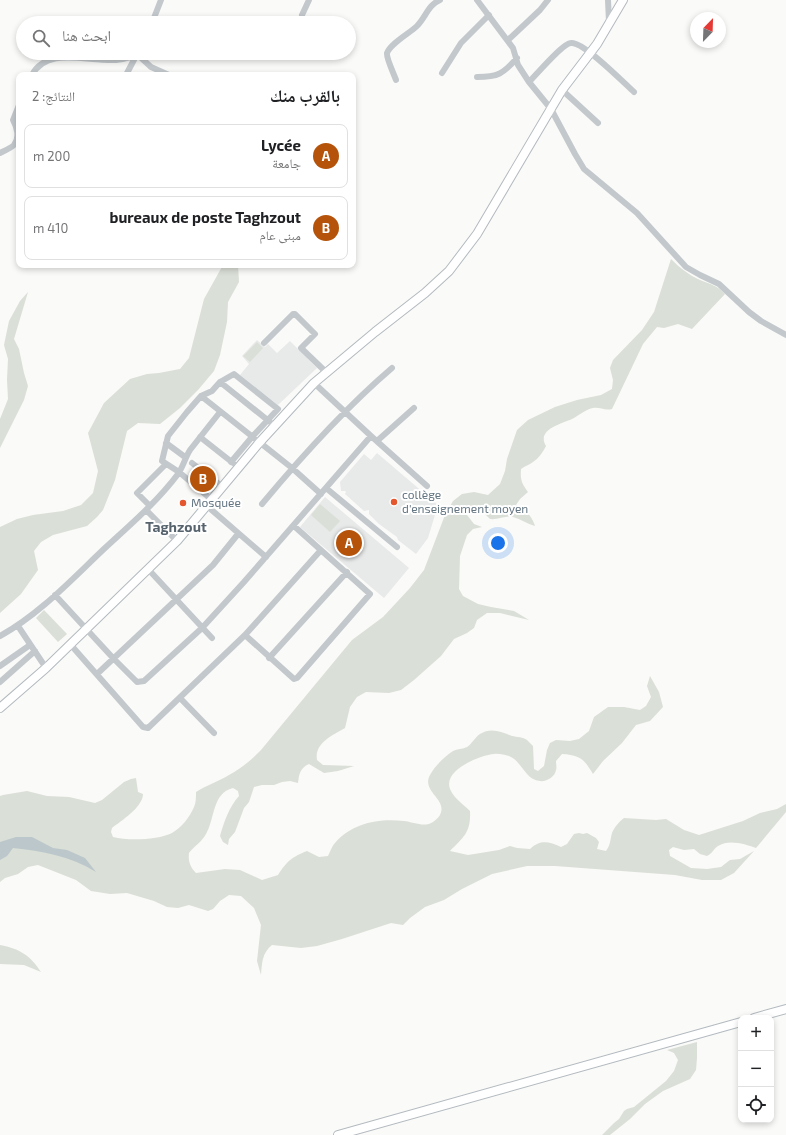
<!DOCTYPE html>
<html lang="ar">
<head>
<meta charset="utf-8">
<style>
	:root { --surface:#fff; --page:#f2f2f2; --text:#202124; --muted:#757577; --line:#e0e0e0; --accent:#b45309 }
	body { margin:0; font-family:"Exo 2","Noto Naskh Arabic",sans-serif; background:var(--page); color:var(--text); direction:rtl }
	.controls { position:absolute; right:12px; bottom:12px; display:grid; overflow:hidden; border-radius:8px; box-shadow:0 2px 6px #0003 }
	.controls button { width:36px; height:36px; display:grid; place-items:center; padding:0; border:0; border-bottom:1px solid var(--line); background:var(--surface); color:var(--text); font:20px sans-serif }
	.compass { position:absolute; left:690px; top:12px; width:36px; height:36px; border-radius:50%; background:var(--surface); box-shadow:0 2px 6px #0003; rotate:23deg }
	.you { position:absolute; left:498px; top:543px; width:14px; height:14px; margin:-10px; border:3px solid #fff; border-radius:50%; background:#1a73e8; box-shadow:0 0 0 6px #1a73e833 }
	.badge { display:grid; place-items:center; width:26px; height:26px; border-radius:50%; background:var(--accent); color:#fff; font-size:13px; font-weight:700 }
	.pin { position:absolute; translate:-50% -50%; border:2px solid #fff; box-shadow:0 1px 4px #0006 }
	.list { margin:0; padding:0; list-style:none }
	h2 { display:flex; justify-content:space-between; align-items:center; height:52px; margin:0; padding:0 16px; font-size:17px }
	h2 small { font-size:13px; font-weight:400; color:var(--muted) }
	.list li { display:grid; grid-template-columns:26px 1fr auto; gap:12px; align-items:center; box-sizing:border-box; height:64px; margin:0 8px 8px; padding:0 8px; border:1px solid var(--line); border-radius:8px }
	.list b { display:block; font-size:15px; white-space:nowrap }
	.list p { margin:0; font-size:13px; white-space:nowrap; color:var(--muted) }
	.list em { font-size:13px; font-style:normal; color:var(--muted) }
	.icon { flex:none; width:22px; height:22px; fill:none; stroke:currentColor; stroke-width:2; stroke-linecap:round; stroke-linejoin:round }
	.map { position:relative; flex:none; width:786px; height:1135px; overflow:hidden; direction:ltr }
	.search { position:absolute; background:var(--surface); box-shadow:0 2px 6px #0003; left:16px; top:16px; width:340px; height:44px; display:flex; align-items:center; gap:10px; box-sizing:border-box; padding:0 14px; border-radius:22px; color:var(--muted); font-size:15px }
	.panel { position:absolute; background:var(--surface); box-shadow:0 2px 6px #0003; left:16px; top:72px; width:340px; height:196px; border-radius:8px; direction:rtl }
	.map>svg:first-child { display:block }
</style>
</head>
<body>
<div class="map">
<svg width="786" height="1135" viewBox="0 0 786 1135">
	<rect width="100%" height="100%" fill="#fafaf8"/>
	<path fill="#e8e9e9" d="M257 340 265 347 268 344 277 353 290 341 317 368 278 405 240 375 249 364 242 356Z
		M377 453 438 505 428 538 416 554 398 540 397 537 379 524 369 514V510L364 511 345 494 346 492 345 491H341L340 482 364 454 371 460Z
		M325 497 409 568 384 598 300 527Z"/>
	<path fill="#dadfd7" d="M671 259C680 268 689 275 700 280 710 284 718 286 725 294L692 329 678 324 664 328 657 327 643 344 612 409C605 411 600 407 593 408 587 409 579 415 574 418 562 424 536 429 546 446 543 452 539 458 533 462 529 465 525 466 521 469 520 480 522 484 528 492L520 499 516 505C526 510 532 516 535 526 527 524 521 519 513 517 506 515 498 520 490 519L479 508 473 507 467 515 474 524 482 527 473 529 467 535 460 556 459 589 463 596 478 604 491 607 514 611 529 620 500 613H487L477 620 474 628 467 633 454 639 441 656 414 680 401 690 389 693 366 692 357 697 350 707 345 728C333 735 314 743 317 760L323 765 354 766 338 771 324 773 309 764C300 768 299 774 298 783L290 781 282 782 274 785H262L254 787 249 802 244 808 235 832 229 839 228 845 223 842 220 836C224 822 229 807 239 796L238 791 233 788C212 793 215 819 206 834 202 842 194 846 189 853 188 861 190 867 196 873L225 869 240 870 262 880 278 875C287 861 292 857 307 851L319 857 328 856C330 852 332 846 335 843 352 823 379 818 404 821 412 822 424 827 431 823 434 822 438 818 440 815 448 799 421 792 430 775 435 766 444 757 453 751 457 749 463 749 467 747 472 744 475 737 480 734 491 727 502 732 512 736 517 737 523 737 527 740 529 742 531 744 533 746L534 769 538 771 544 766 547 750 550 743 556 740 570 741 579 739 589 731 594 717 608 707H624L640 710 646 706 651 697 647 686 650 676 659 692 663 707 650 721 636 725 622 743 603 761 593 774C584 759 580 755 562 754L556 761C556 764 557 768 556 770 555 777 546 782 540 781 525 780 522 761 509 756 505 755 498 753 494 754 480 755 440 771 451 791 455 799 464 805 470 811 471 832 464 837 450 851L468 855 499 850 510 846 517 848 530 849C541 839 549 842 561 847L567 844 574 834 579 833 583 834 587 833 596 838 599 842 597 849 606 851C611 844 610 840 612 833 615 826 619 822 624 818L656 820 666 819 684 830 699 835 743 821 760 813 777 809 786 804V812L756 848C745 844 729 839 718 846 714 848 713 853 707 856L700 854 694 849 684 850 673 847 669 850 670 856 691 868 707 869 721 867 730 860 740 859 754 851 734 873 721 880H702L675 875 555 866H527L492 874 462 889 444 900 425 907 410 918 403 925 391 923 342 939 317 946 301 948 272 945C262 953 262 963 261 975L257 961 261 925 254 908 241 896 229 895 220 901 213 909 208 911 189 905 178 908 167 907 154 901 127 893 110 894 91 891 76 880 38 865 28 867 18 874 5 878 0 882V796L3 795 27 791 47 796 69 797 95 803 102 800 124 782 131 779 136 778 138 792 143 794C143 807 121 821 112 828L111 832 113 837C128 841 158 840 172 833 181 828 190 817 194 807 196 803 196 797 196 792 207 785 219 781 229 775 242 768 251 760 261 750L352 640 383 617 410 588 424 570 445 515 453 501 462 494 474 492 488 495 500 484 505 471 507 459 517 430 528 420 555 407 577 400 601 395 612 389 613 380 610 368 613 360 642 330 654 312Z
		M223 265H238L239 282 228 302 227 322 220 355 214 371 198 390 180 408 160 424 138 423 127 431 115 480 103 510 97 517 87 526 53 535 41 542 34 551 38 570 21 594 0 613V527L17 519 33 515 63 511 81 505 93 493 98 471 88 433 104 403 130 379 147 374 159 373 180 369 189 358 204 299Z
		M28 292 14 339 19 349 24 373 28 386 24 400 0 448V419L8 399 7 380 8 359 4 345 9 321 20 301Z
		M257 342 263 348 250 362 243 356Z
		M320 504 340 521 330 532 311 515Z
		M44 610 67 634 58 642 36 618Z
		M0 945C20 949 30 955 41 972L24 965 0 964Z
		M697 1042V1058L696 1070 690 1079 663 1091 645 1104 630 1119 610 1135H602L614 1123 619 1119 624 1111 627 1109 634 1107 666 1081 674 1071 678 1060 674 1053 667 1050Z"/>
	<path fill="#bbc7cb" d="M16 837H32L53 848 67 850 85 858 96 872C71 856 42 851 13 848L7 856 0 860V842Z"/>
	<g fill="none" stroke-linecap="round" stroke-linejoin="round">
		<defs>
			<path id="secondary" d="M0 708 46 668 177 541 259 443 314 383 375 332 425 293 449 271 477 234 562 90 597 44 623 0
				M754 1018 786 1009
				M338 1135 741 1022"/>
		</defs>
		<use href="#secondary" stroke="#b3babf" stroke-width="10"/>
		<path stroke="#c3c8cc" stroke-width="6" d="M477 0 513 48 518 65 529 82 551 109 575 154 584 169 637 213 686 267 700 275 719 284 749 312 761 321 786 335
			M608 0 609 22
			M302 15 309 0
			M152 23 161 0
			M508 40 540 10 548 0
			M442 73 461 43 489 15
			M32 75C51 38 111 74 138 53
			M126 75 137 54 151 67 169 75
			M477 77C498 77 503 74 517 58
			M396 80C394 74 386 58 387 53 391 43 410 33 417 26 426 17 428 5 440 0
			M529 82C536 75 563 43 571 43 583 41 624 83 634 92
			M562 90 598 123
			M0 153C4 151 11 148 14 145 20 138 17 127 13 120L19 105
			M264 343 293 314H295L315 334 301 348 326 372
			M220 382 270 422
			M201 396 292 468 321 494
			M371 436 427 486
			M200 437 233 463
			M377 441 414 408
			M166 443 185 457
			M192 463 223 487
			M326 488 397 547
			M212 500 179 472 162 461 168 436 187 412 201 396 212 391 220 382 234 374 278 409 252 437 231 462
			M262 504C302 456 344 409 392 368
			M150 506 137 493 166 464
			M207 506 266 557
			M146 510 177 541
			M148 569 212 638
			M55 595 113 658 137 682 144 681 202 628 244 582 371 436 314 383
			M18 626 46 668
			M245 635 294 679 297 678 370 594 294 526
			M0 636C40 614 72 579 105 548 130 525 157 502 178 474 183 467 185 458 190 450L220 412
			M70 644 143 727 148 728 245 635 321 550
			M269 658 347 572
			M0 666 30 645
			M97 674 213 565 238 534
			M0 682 35 651
			M180 698 214 733"/>
		<use href="#secondary" stroke="#fff" stroke-width="8"/>
	</g>
	<g fill="#e4572e" stroke="#fff" stroke-width="1.5">
		<circle cx="394" cy="502" r="4"/>
		<circle cx="183" cy="503" r="4"/>
	</g>
	<g text-anchor="middle" stroke-width="4" stroke-linejoin="round" paint-order="stroke">
		<g font-size="12" fill="#657683" stroke="#fff" text-anchor="start">
			<text x="402" y="499">collège<tspan x="402" dy="14">d'enseignement moyen</tspan></text>
			<text x="191" y="507">Mosquée</text>
		</g>
		<g font-size="14" font-weight="bold" fill="#57646e" stroke="#fff">
			<text x="176" y="532">Taghzout</text>
		</g>
	</g>
</svg>
<div class="controls">
<button>+</button>
<button>−</button>
<button><svg class="icon" aria-label="locate" viewBox="0 0 24 24"><circle cx="12" cy="12" r="6"/><path d="M12 2v4M12 18v4M2 12h4M18 12h4"/></svg></button>
</div>
<svg class="compass" viewBox="-18 -18 36 36"><path d="M0-13l5 13h-10z" fill="#e53935"/><path d="M0 13l5-13h-10z" fill="#757577"/></svg>
<div class="you"></div>
<div class="pin badge" style="left:349px;top:543px">A</div>
<div class="pin badge" style="left:203px;top:479px">B</div>
<div class="search"><svg class="icon" aria-label="search" viewBox="0 0 24 24"><circle cx="10" cy="10" r="6"/><path d="M15 15l6 6"/></svg>ابحث هنا</div>
<section class="panel">
<h2>بالقرب منك<small>النتائج: 2</small></h2>
<ul class="list">
<li><span class="badge">A</span><div><b>Lycée</b><p>جامعة</p></div><em>200 m</em></li>
<li><span class="badge">B</span><div><b>bureaux de poste Taghzout</b><p>مبنى عام</p></div><em>410 m</em></li>
</ul>
</section>
</div>
</body>
</html>
